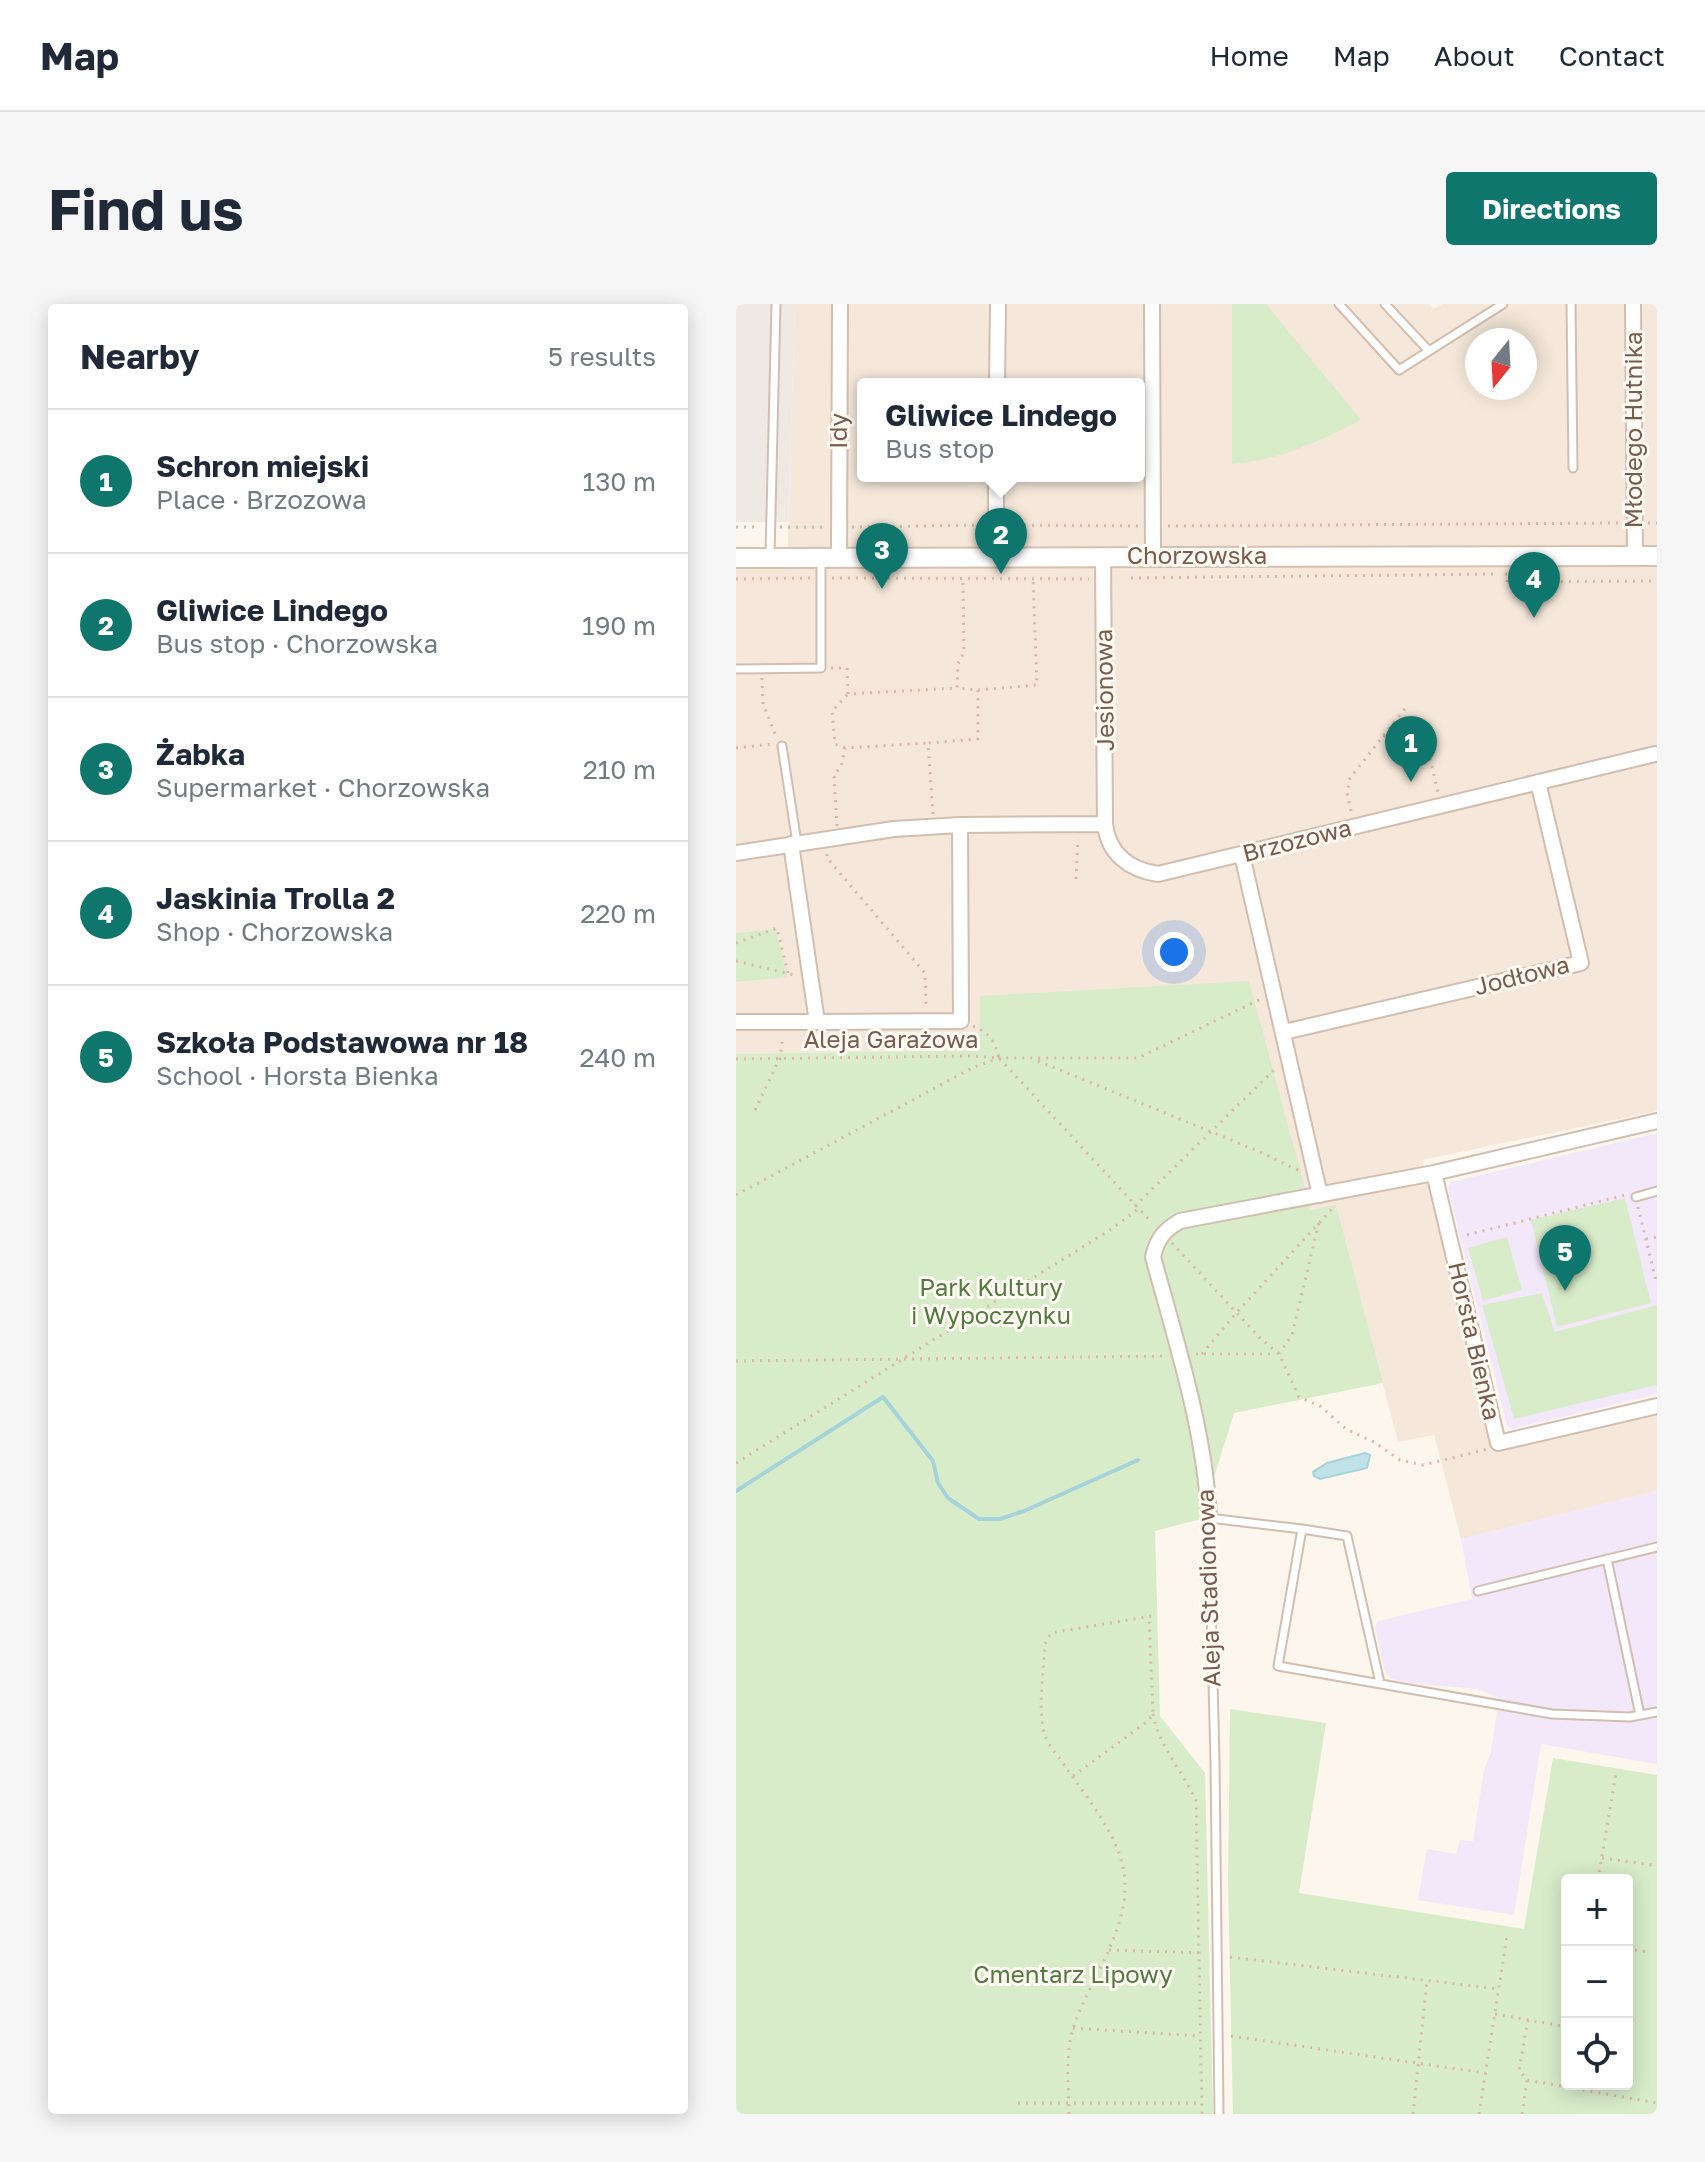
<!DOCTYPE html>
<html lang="en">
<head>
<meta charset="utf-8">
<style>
	:root { --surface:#fff; --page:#f6f6f7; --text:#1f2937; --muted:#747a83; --line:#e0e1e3; --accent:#0f766e }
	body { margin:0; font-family:"Golos Text",sans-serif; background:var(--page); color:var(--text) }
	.controls { position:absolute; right:24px; bottom:24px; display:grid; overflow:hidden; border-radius:8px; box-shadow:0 4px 20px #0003 }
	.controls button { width:72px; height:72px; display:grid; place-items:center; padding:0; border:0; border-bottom:2px solid var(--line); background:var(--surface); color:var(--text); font:40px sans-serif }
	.compass { position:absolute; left:729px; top:24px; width:72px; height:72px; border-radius:50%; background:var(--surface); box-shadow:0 4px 20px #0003; rotate:198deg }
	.you { position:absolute; left:438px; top:648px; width:28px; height:28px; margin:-20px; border:6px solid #fff; border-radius:50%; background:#1a73e8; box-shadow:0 0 0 12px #1a73e833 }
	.badge { display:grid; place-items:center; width:52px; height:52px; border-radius:50%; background:var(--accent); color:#fff; font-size:26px; font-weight:700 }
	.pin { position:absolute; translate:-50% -66px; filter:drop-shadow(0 2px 4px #0008) }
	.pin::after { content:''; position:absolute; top:42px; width:28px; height:24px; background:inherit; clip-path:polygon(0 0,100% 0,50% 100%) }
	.popup { position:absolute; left:121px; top:74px; width:288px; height:104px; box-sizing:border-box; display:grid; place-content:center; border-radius:8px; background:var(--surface); filter:drop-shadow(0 2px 6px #0005); font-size:26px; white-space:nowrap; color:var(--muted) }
	.popup b { font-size:30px; color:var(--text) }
	.popup::after { content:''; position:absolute; left:50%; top:100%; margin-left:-16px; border:16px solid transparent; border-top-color:var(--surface) }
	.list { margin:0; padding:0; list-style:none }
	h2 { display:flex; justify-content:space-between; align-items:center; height:104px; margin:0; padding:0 32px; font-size:34px }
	h2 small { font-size:26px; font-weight:400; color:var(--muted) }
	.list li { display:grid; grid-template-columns:52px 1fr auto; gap:24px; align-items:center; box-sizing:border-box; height:144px; padding:0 32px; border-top:2px solid var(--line) }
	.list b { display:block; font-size:30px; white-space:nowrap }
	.list p { margin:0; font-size:26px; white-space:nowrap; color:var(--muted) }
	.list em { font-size:26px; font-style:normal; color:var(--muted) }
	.icon { flex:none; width:44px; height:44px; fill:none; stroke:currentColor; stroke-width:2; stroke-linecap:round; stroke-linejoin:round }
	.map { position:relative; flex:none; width:921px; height:1810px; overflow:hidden; border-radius:8px }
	header { display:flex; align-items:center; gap:48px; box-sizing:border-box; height:112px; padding:0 40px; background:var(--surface); border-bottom:2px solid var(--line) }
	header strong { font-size:38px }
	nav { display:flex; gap:44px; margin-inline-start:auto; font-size:28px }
	.intro { display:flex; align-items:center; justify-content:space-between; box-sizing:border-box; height:192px; padding:0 48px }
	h1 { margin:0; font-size:56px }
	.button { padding:20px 36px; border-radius:8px; background:var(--accent); color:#fff; font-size:28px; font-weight:700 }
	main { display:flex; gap:48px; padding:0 48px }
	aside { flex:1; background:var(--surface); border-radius:8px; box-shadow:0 4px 20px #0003 }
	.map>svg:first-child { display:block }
</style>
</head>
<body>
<header>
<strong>Map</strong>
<nav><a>Home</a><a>Map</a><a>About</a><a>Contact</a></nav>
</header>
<div class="intro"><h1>Find us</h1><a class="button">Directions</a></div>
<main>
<aside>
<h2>Nearby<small>5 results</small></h2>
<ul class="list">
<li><span class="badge">1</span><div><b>Schron miejski</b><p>Place · Brzozowa</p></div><em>130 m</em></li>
<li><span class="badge">2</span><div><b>Gliwice Lindego</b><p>Bus stop · Chorzowska</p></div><em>190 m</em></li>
<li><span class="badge">3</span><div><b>Żabka</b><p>Supermarket · Chorzowska</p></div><em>210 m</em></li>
<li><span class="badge">4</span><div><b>Jaskinia Trolla 2</b><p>Shop · Chorzowska</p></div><em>220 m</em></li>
<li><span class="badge">5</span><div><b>Szkoła Podstawowa nr 18</b><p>School · Horsta Bienka</p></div><em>240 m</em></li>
</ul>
</aside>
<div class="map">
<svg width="921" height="1810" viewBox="0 0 921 1810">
	<rect width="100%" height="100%" fill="#fdf6ec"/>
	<path fill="#f5e8da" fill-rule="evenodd" d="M59 0H693L697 5 706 0H921V807L686 856 760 1146 921 1110V1187L725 1235 698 1131 662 1138 600 902 575 906 244 692V746L0 750V261L51 260ZM741 36H789V84H741ZM127 80H403V172H127Z"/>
	<path fill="#efe9e4" d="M0 0H59L52 218H0Z"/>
	<path fill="#f3e8fa" d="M921 829V1090L776 1125 771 1122 712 884 715 878Z
		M921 1187V1460L805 1440 778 1611 682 1596 691 1545 720 1550 724 1536 737 1537 748 1466 755 1448 763 1394 741 1385 674 1379 655 1375 648 1365 639 1322 642 1317 736 1295 725 1235Z"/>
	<path fill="#d8ecc9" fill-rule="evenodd" d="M496 0H530L625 116C584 137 542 157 496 160Z
		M40 625 51 673 0 678V629Z
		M513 677 575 906 600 901 647 1079 498 1109 465 1215 419 1227 424 1412 469 1469 477 1810H0V750L243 746 244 692Z
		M889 894 915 999 821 1023 795 916Z
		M771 933 786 986 747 997 732 944Z
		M806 989 819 1028 921 1001V1081L778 1115 746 1001Z
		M494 1405 590 1419 563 1589 788 1625 817 1454 921 1471V1810H497L492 1579ZM831 1576H891V1780H831Z"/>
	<path fill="#bfe3e8" stroke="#a5d3da" stroke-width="2" d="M629 1149 634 1151 631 1164 584 1175 578 1172 577 1168 591 1159Z"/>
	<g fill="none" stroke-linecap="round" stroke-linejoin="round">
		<path stroke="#a5d3da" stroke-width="4" d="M0 1187 147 1093 197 1157 202 1179 212 1194 243 1215H264L288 1207 402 1156"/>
		<defs>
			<path id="lane" d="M603 0 663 66 767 0
				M649 0 693 47
				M835 0 837 164
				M34 251 40 0
				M0 365 85 364V255
				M46 442 61 539
				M900 893 921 887
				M871 1255 904 1411
				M742 1287 921 1243
				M644 1379 611 1232 566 1225 542 1362 816 1410 894 1413 921 1408
				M483 1810 479 1458 473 1214 566 1225"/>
			<path id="street" d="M416 0 417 252
				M897 0 899 252
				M261 80 262 0
				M367 252 369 520
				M103 253 104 0
				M260 253V172
				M0 549 158 525 224 521 369 520C372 550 394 566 422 570L919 450
				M506 551 584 891
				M0 718H81L55 540
				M81 718 225 717 224 521
				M548 728 845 659 802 478
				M698 869 762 1139 921 1102
				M473 1214C469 1127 440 1037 417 953 421 935 428 926 444 917L698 869 921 817"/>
			<path id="secondary" d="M0 254 921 252"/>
		</defs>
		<use href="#lane" stroke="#d1beb0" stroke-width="11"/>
		<use href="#street" stroke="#d1beb0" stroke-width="18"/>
		<use href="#secondary" stroke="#d6c0b0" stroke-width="22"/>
		<path stroke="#d9b8a5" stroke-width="3" stroke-dasharray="2 6" stroke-linecap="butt" d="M912 219H921
			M272 221 404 222
			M432 222 884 219
			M0 223H24
			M44 223H88
			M116 223 248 221
			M769 270H771V278L921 277
			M96 274 353 275
			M395 274 757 270
			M0 275 77 274
			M95 364H111L112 390 221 384
			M26 374 27 400 40 432
			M242 386 301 381 297 276
			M647 432 687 424 702 489
			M0 444 36 440
			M109 444 99 440 96 407 112 390
			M615 507 611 489 614 474 671 402
			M197 510 192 439 242 435V386L221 384 222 360 228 348 227 276
			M101 522 98 470 105 463 109 444 192 439
			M91 550V554L189 669 190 702
			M340 575 342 535
			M0 639 41 624 52 669
			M0 657 58 671
			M237 722C254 729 259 738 263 754
			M0 755 234 752 263 754 416 919
			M302 757 522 847 564 867
			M19 806 44 754 47 732
			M0 891 236 764 263 754H402L525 695
			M399 902 539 765
			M902 903 921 981
			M731 931 889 891
			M910 935 921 933
			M436 939 523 1033 543 1050 563 1093 584 1102 610 1125 638 1138 664 1156 687 1161 752 1145
			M460 1050H540
			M466 1050 501 1008 597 904
			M543 1050 556 1031 583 918
			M0 1057 432 1052
			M0 1159 377 924 402 905
			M417 1410C423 1443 447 1467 460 1497L466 1810
			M337 1472 412 1417 417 1410 413 1312
			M866 1554 916 1561
			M862 1576 880 1469
			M891 1645 912 1648
			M373 1646 469 1649
			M494 1653 763 1685
			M759 1710 831 1723
			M792 1716 783 1766 791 1776 921 1799
			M337 1724 464 1732
			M495 1732 749 1769
			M891 1733H892
			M282 1799H465
			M333 1810C333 1780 328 1747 339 1719 354 1677 390 1628 389 1581 389 1538 353 1497 329 1462 323 1453 313 1442 309 1432 301 1407 308 1366 309 1340L315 1329 421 1311
			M677 1810 691 1676
			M743 1810 771 1632
			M786 1810 791 1776"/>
		<use href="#lane" stroke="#fff" stroke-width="7"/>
		<use href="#street" stroke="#fff" stroke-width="14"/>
		<use href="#secondary" stroke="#fff" stroke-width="18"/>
	</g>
	<g text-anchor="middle" stroke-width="6" stroke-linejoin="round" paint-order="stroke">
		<g font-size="24" fill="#7a5c4d" stroke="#fffaf3">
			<text transform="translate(898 126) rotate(-90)" y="8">Młodego Hutnika</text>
			<text transform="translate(103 127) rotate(-90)" y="8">Idy</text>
			<text x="461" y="260">Chorzowska</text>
			<text transform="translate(369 386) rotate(-91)" y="8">Jesionowa</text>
			<text transform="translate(561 537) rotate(-14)" y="8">Brzozowa</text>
			<text transform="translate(786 672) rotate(-14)" y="8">Jodłowa</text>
			<text x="155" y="744">Aleja Garażowa</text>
			<text transform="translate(738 1037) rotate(77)" y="8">Horsta Bienka</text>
			<text transform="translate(473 1284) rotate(-92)" y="8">Aleja Stadionowa</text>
		</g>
		<g font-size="24" fill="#537a41" stroke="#fffaf3">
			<text x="255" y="992">Park Kultury<tspan x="255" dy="28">i Wypoczynku</tspan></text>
			<text x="337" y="1679">Cmentarz Lipowy</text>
		</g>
	</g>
</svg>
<div class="controls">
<button>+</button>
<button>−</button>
<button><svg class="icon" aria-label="locate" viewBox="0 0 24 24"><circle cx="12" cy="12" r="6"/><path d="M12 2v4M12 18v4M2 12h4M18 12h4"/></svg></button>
</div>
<svg class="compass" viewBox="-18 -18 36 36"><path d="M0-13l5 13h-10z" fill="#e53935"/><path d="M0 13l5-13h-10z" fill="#747a83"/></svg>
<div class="you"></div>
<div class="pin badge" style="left:675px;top:478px">1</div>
<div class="pin badge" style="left:265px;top:270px">2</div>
<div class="popup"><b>Gliwice Lindego</b>Bus stop</div>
<div class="pin badge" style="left:146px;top:285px">3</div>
<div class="pin badge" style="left:798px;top:314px">4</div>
<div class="pin badge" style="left:829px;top:987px">5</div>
</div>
</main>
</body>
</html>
